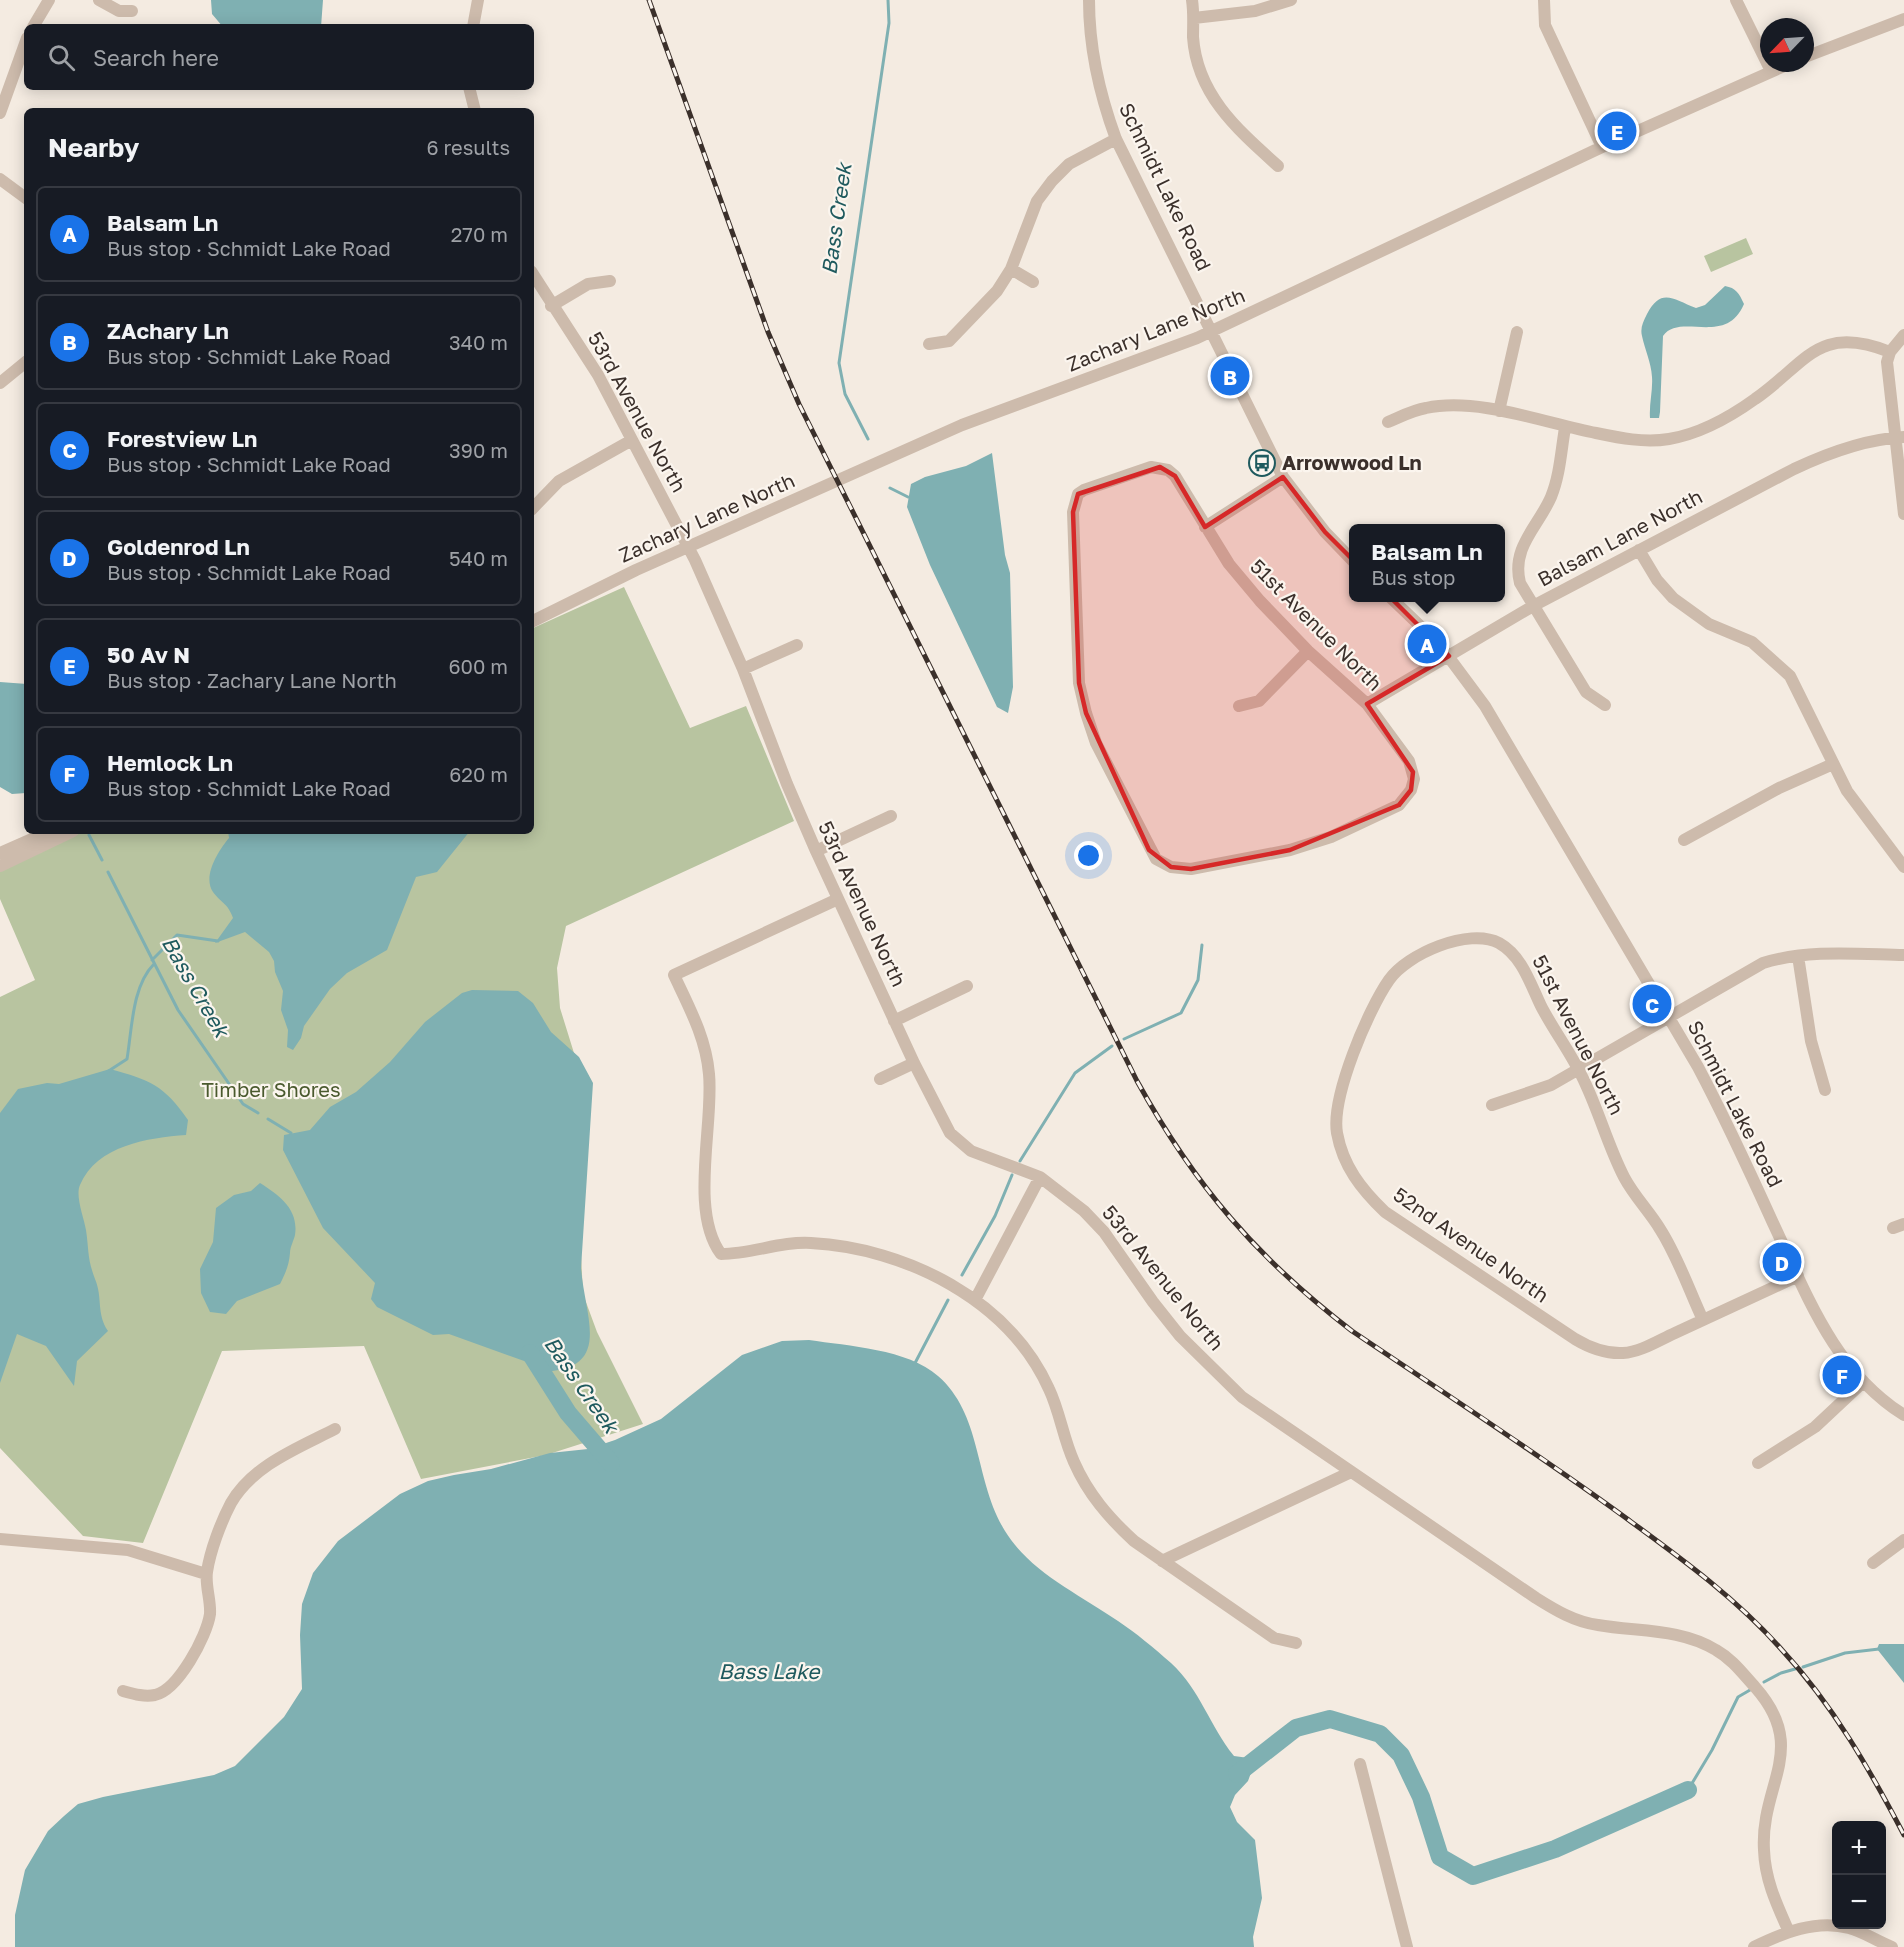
<!DOCTYPE html>
<html lang="en">
<head>
<meta charset="utf-8">
<style>
	:root { --surface:#171b24; --page:#242831; --text:#f1f3f6; --muted:#9ea1a6; --line:#363941; --accent:#1a73e8 }
	body { margin:0; font-family:"Golos Text",sans-serif; background:var(--page); color:var(--text) }
	.controls { position:absolute; right:18px; bottom:18px; display:grid; overflow:hidden; border-radius:9px; box-shadow:0 3px 15px #0003 }
	.controls button { width:54px; height:54px; display:grid; place-items:center; padding:0; border:0; border-bottom:2px solid var(--line); background:var(--surface); color:var(--text); font:30px sans-serif }
	.compass { position:absolute; left:1760px; top:18px; width:54px; height:54px; border-radius:50%; background:var(--surface); box-shadow:0 3px 15px #0003; rotate:245deg }
	.you { position:absolute; left:1089px; top:856px; width:21px; height:21px; margin:-15px; border:4px solid #fff; border-radius:50%; background:#1a73e8; box-shadow:0 0 0 9px #1a73e833 }
	.badge { display:grid; place-items:center; width:39px; height:39px; border-radius:50%; background:var(--accent); color:#fff; font-size:20px; font-weight:700 }
	.pin { position:absolute; translate:-50% -50%; border:3px solid #fff; box-shadow:0 2px 6px #0006 }
	.popup { position:absolute; left:1349px; top:524px; width:156px; height:78px; box-sizing:border-box; display:grid; place-content:center; border-radius:9px; background:var(--surface); filter:drop-shadow(0 2px 4px #0005); font-size:20px; white-space:nowrap; color:var(--muted) }
	.popup b { font-size:22px; color:var(--text) }
	.popup::after { content:''; position:absolute; left:50%; top:100%; margin-left:-12px; border:12px solid transparent; border-top-color:var(--surface) }
	.list { margin:0; padding:0; list-style:none }
	h2 { display:flex; justify-content:space-between; align-items:center; height:78px; margin:0; padding:0 24px; font-size:26px }
	h2 small { font-size:20px; font-weight:400; color:var(--muted) }
	.list li { display:grid; grid-template-columns:39px 1fr auto; gap:18px; align-items:center; box-sizing:border-box; height:96px; margin:0 12px 12px; padding:0 12px; border:2px solid var(--line); border-radius:9px }
	.list b { display:block; font-size:22px; white-space:nowrap }
	.list p { margin:0; font-size:20px; white-space:nowrap; color:var(--muted) }
	.list em { font-size:20px; font-style:normal; color:var(--muted) }
	.icon { flex:none; width:33px; height:33px; fill:none; stroke:currentColor; stroke-width:2; stroke-linecap:round; stroke-linejoin:round }
	.map { position:relative; flex:none; width:1904px; height:1947px; overflow:hidden }
	.search { position:absolute; background:var(--surface); box-shadow:0 3px 15px #0003; left:24px; top:24px; width:510px; height:66px; display:flex; align-items:center; gap:15px; box-sizing:border-box; padding:0 21px; border-radius:9px; color:var(--muted); font-size:22px }
	.panel { position:absolute; background:var(--surface); box-shadow:0 3px 15px #0003; left:24px; top:108px; width:510px; height:726px; border-radius:9px }
	.map>svg:first-child { display:block }
</style>
</head>
<body>
<div class="map">
<svg width="1904" height="1947" viewBox="0 0 1904 1947">
	<rect width="100%" height="100%" fill="#f4ebe1"/>
	<path fill="#b8c4a0" d="M1746 238 1753 254 1711 272 1704 256Z
		M624 587 690 728 746 706 794 821 566 926 557 968 560 1008 574 1053 591 1080 581 1254 583 1294 597 1332 643 1424 546 1455 421 1479 364 1346 222 1351 143 1543 83 1536 0 1448V997L35 980 0 899V871L84 831H531V629Z"/>
	<path fill="#7fb0b2" d="M211 0H323L321 27H223L212 14Z
		M1725 286C1736 288 1739 293 1744 304 1726 347 1680 312 1663 336L1660 412 1659 418H1650C1649 404 1653 390 1652 377 1651 362 1645 350 1642 336 1640 328 1643 322 1647 314 1661 287 1673 299 1696 308L1705 305Z
		M992 453 1005 555 1010 573 1013 687 1008 713 997 707 930 565 907 507 911 484 925 477 966 466Z
		M0 682 27 684 26 793 12 794 0 787Z
		M228 831H470L437 872 416 877 387 950 347 973 330 989 304 1026 301 1038 293 1050 287 1047 288 1030 281 1010 283 991 275 972 274 961 269 952 245 932 215 943 233 918C228 903 220 902 213 892 202 876 219 850 229 838Z
		M472 990 518 991 533 1003 551 1032 579 1057 593 1083 581 1268C585 1320 615 1372 536 1372L527 1362 449 1334 433 1335 377 1307 371 1299 375 1283 323 1228 283 1150 284 1135 310 1130 330 1107 356 1092 390 1062 425 1022 462 993Z
		M110 1069C150 1080 164 1085 188 1120L186 1135C148 1138 97 1145 80 1185 75 1196 84 1218 86 1230 89 1250 87 1258 95 1279 103 1298 96 1313 108 1331L77 1361 74 1386 46 1346 17 1334 0 1383V1113L18 1089 47 1083 59 1084Z
		M260 1183C279 1195 299 1209 295 1235 294 1240 290 1247 290 1253 289 1265 286 1272 280 1284L237 1301 226 1314 210 1312 201 1293 200 1269 213 1242 216 1208 234 1195 251 1191Z
		M809 1340C848 1346 908 1349 938 1376 983 1415 974 1481 1005 1531 1030 1572 1079 1594 1118 1621 1136 1633 1154 1648 1171 1663 1201 1691 1209 1725 1234 1756L1256 1759 1248 1781 1235 1795 1230 1807 1237 1822 1255 1840 1262 1898 1253 1937 1254 1947H15V1915L25 1870 48 1831 64 1816 78 1804 103 1797 214 1775 235 1766 284 1717 302 1689 300 1635 302 1604 313 1573 338 1541 400 1494 428 1481 454 1475 491 1469 550 1453 588 1449 615 1440 661 1419 742 1355 782 1341Z
		M1879 1644H1904V1683L1877 1649Z"/>
	<g fill="none" stroke-linecap="round" stroke-linejoin="round">
		<path stroke="#7fb0b2" stroke-width="3" d="M868 439 845 394 839 363 889 23 888 0
			M890 488 908 497
			M89 835 102 860
			M108 872 178 1010 243 1104 258 1113
			M152 960 177 935 218 941
			M1124 1039 1181 1013 1198 980 1202 945
			M107 1072 127 1059C132 1029 132 986 154 964
			M268 1119 291 1133
			M1020 1161 1075 1073 1112 1046
			M962 1275 995 1216 1012 1175
			M914 1365 948 1300
			M1803 1667 1845 1653 1879 1649
			M1764 1682 1781 1673 1795 1669
			M1688 1790 1712 1750 1738 1697 1750 1690"/>
		<path stroke="#7fb0b2" stroke-width="18" d="M530 1353 568 1413 611 1463
			M1237 1774 1296 1728 1330 1719 1380 1734 1401 1755 1421 1797 1440 1857 1473 1876 1555 1849 1688 1790"/>
		<path stroke="#cdbbac" stroke-width="12" d="M99 0 119 11H132
			M1089 0C1089 49 1099 93 1116 139L1283 477 1325 532 1354 562
			M1192 0C1194 13 1193 25 1193 37 1197 95 1238 130 1278 166
			M1544 0 1545 25 1602 147
			M1736 0 1771 71
			M1194 18 1255 11 1291 0
			M33 27 49 0
			M473 27 478 0
			M1805 57 1904 19
			M469 87 475 111
			M0 113 27 38
			M0 179 27 199
			M1011 269 1033 282
			M531 271 598 375 695 560 743 669 787 784 816 851 914 1063 950 1133 971 1151 1040 1177 1084 1211 1104 1232 1153 1302 1180 1336 1242 1397 1536 1598C1555 1610 1575 1622 1598 1625 1638 1632 1680 1628 1716 1650 1732 1659 1743 1674 1755 1687 1810 1749 1760 1784 1764 1850 1765 1880 1777 1905 1789 1932
			M551 306 588 284 610 281
			M1904 335 1890 352 1887 362 1904 514
			M929 344 949 341 997 291 1011 269 1037 201 1052 181 1069 164 1116 139
			M0 383 27 361
			M1499 411 1517 332
			M1388 422C1400 417 1413 410 1426 408 1478 397 1545 423 1596 433 1620 438 1644 443 1669 439 1699 434 1730 417 1755 399 1806 364 1817 323 1890 352
			M1565 428C1561 451 1560 475 1551 497 1538 527 1511 547 1520 583L1586 692 1605 705
			M1151 467 1168 470 1175 476 1229 564 1260 601 1308 651 1367 704 1409 761 1414 779 1411 790 1399 805 1331 837 1290 850 1191 869 1171 867 1156 859 1096 743 1086 713 1079 683 1073 512 1078 494 1084 490Z
			M531 510 559 481 632 440
			M1205 527 1283 477
			M1639 550 1657 580 1673 598 1709 624 1752 642 1790 676 1847 791 1904 867
			M1391 598 1439 644 1485 706 1698 1067C1725 1118 1749 1170 1773 1223 1807 1295 1834 1371 1904 1415
			M531 622 636 570 962 425 1197 338 1602 147 1791 63
			M743 669 797 645
			M1367 704 1533 606 1794 469C1828 453 1865 439 1904 437
			M1239 706 1259 701 1308 651
			M1684 840 1779 788 1833 764
			M816 851 891 816
			M0 853 50 831
			M0 866 73 831
			M838 899 674 975C689 1007 706 1038 709 1074 714 1124 689 1211 721 1254 752 1254 781 1241 811 1243 906 1248 1009 1300 1049 1389 1060 1412 1063 1438 1074 1462 1088 1494 1109 1518 1134 1541L1274 1638 1296 1643
			M1798 956 1811 1041 1825 1090
			M894 1021 967 986
			M880 1079 914 1063
			M1492 1105 1551 1085 1763 963C1808 949 1857 954 1904 955
			M1893 1228 1904 1224
			M975 1300 1040 1177
			M1703 1320C1689 1290 1678 1257 1660 1229 1649 1211 1634 1196 1624 1177 1609 1148 1600 1115 1586 1085 1574 1057 1555 1033 1541 1006 1530 983 1522 956 1499 943 1469 927 1407 954 1389 980 1368 1010 1331 1097 1337 1133 1343 1166 1361 1189 1385 1212L1575 1339C1590 1348 1605 1354 1623 1353 1641 1352 1659 1340 1675 1333 1716 1314 1757 1295 1798 1276
			M1758 1463 1815 1427 1862 1383
			M0 1539 128 1550 206 1574
			M1162 1561 1351 1472
			M1873 1563 1904 1540
			M123 1691C134 1694 144 1697 155 1695 178 1690 207 1636 210 1614 211 1600 205 1586 207 1572 210 1551 221 1522 231 1503 253 1465 298 1448 335 1429
			M1360 1764 1407 1947
			M1754 1947C1783 1933 1816 1919 1849 1928 1864 1932 1877 1941 1892 1947"/>
		<defs>
			<path id="rail" d="M649 0 768 332 799 404 1137 1081C1195 1186 1257 1258 1352 1331 1444 1393 1537 1453 1626 1518 1682 1559 1736 1598 1782 1650 1833 1705 1870 1770 1904 1835"/>
		</defs>
		<use href="#rail" stroke="#3b302b" stroke-width="5"/>
		<use href="#rail" stroke="#fbf5ee" stroke-width="3" stroke-dasharray="9" stroke-linecap="butt"/>
	</g>
	<path fill="#d62828" fill-opacity="0.2" stroke="#d62828" stroke-width="4.5" stroke-linejoin="round" d="M1160 467 1175 476 1205 527 1283 477 1325 532 1449 656 1367 704 1413 772 1411 790 1399 805 1290 850 1191 869 1171 867 1149 850 1086 713 1079 683 1073 512 1078 494Z"/>
	<defs>
		<symbol id="bus-ring" viewBox="-11 -11 22 22"><circle r="9.5" fill="#fbf5ee" stroke="#1f5a5e" stroke-width="1.5"/><path d="M-5-6H5V4H4V6H2V4H-2V6H-4V4H-5ZM-3.5-4V0h7V-4ZM-3.5 1.2v1.5H-2V1.2ZM2 1.2v1.5H3.5V1.2Z" fill="#1f5a5e"/></symbol>
	</defs>
	<g fill-rule="evenodd">
		<use href="#bus-ring" x="1247" y="448" width="30" height="30"/>
	</g>
	<g text-anchor="middle" stroke-width="4.5" stroke-linejoin="round" paint-order="stroke">
		<g font-size="20" fill="#3b302b" stroke="#fbf5ee">
			<text transform="translate(1165 187) rotate(64)" y="7">Schmidt Lake Road</text>
			<text transform="translate(1156 330) rotate(-22)" y="7">Zachary Lane North</text>
			<text transform="translate(637 412) rotate(61)" y="7">53rd Avenue North</text>
			<text transform="translate(707 518) rotate(-24)" y="7">Zachary Lane North</text>
			<text transform="translate(1620 538) rotate(-28)" y="7">Balsam Lane North</text>
			<text transform="translate(1316 625) rotate(45)" y="7">51st Avenue North</text>
			<text transform="translate(862 904) rotate(65)" y="7">53rd Avenue North</text>
			<text transform="translate(1578 1035) rotate(63)" y="7">51st Avenue North</text>
			<text transform="translate(1735 1104) rotate(63)" y="7">Schmidt Lake Road</text>
			<text transform="translate(1471 1245) rotate(35)" y="7">52nd Avenue North</text>
			<text transform="translate(1163 1278) rotate(51)" y="7">53rd Avenue North</text>
		</g>
		<g font-size="20" font-weight="bold" fill="#3b302b" stroke="#fbf5ee" text-anchor="start">
			<text x="1282" y="470">Arrowwood Ln</text>
		</g>
		<g font-size="20" fill="#4a5a2e" stroke="#fbf5ee">
			<text x="271" y="1097">Timber Shores</text>
		</g>
		<g font-size="21" font-style="italic" fill="#1f5a5e" stroke="#fbf5ee">
			<text transform="translate(837 219) rotate(-82)" y="7">Bass Creek</text>
			<text transform="translate(195 987) rotate(60)" y="7">Bass Creek</text>
			<text transform="translate(581 1385) rotate(55)" y="7">Bass Creek</text>
			<text x="769" y="1679">Bass Lake</text>
		</g>
	</g>
</svg>
<div class="controls">
<button>+</button>
<button>−</button>
</div>
<svg class="compass" viewBox="-18 -18 36 36"><path d="M0-13l5 13h-10z" fill="#e53935"/><path d="M0 13l5-13h-10z" fill="#9ea1a6"/></svg>
<div class="you"></div>
<div class="pin badge" style="left:1427px;top:644px">A</div>
<div class="popup"><b>Balsam Ln</b>Bus stop</div>
<div class="pin badge" style="left:1230px;top:376px">B</div>
<div class="pin badge" style="left:1652px;top:1004px">C</div>
<div class="pin badge" style="left:1782px;top:1262px">D</div>
<div class="pin badge" style="left:1617px;top:131px">E</div>
<div class="pin badge" style="left:1842px;top:1375px">F</div>
<div class="search"><svg class="icon" aria-label="search" viewBox="0 0 24 24"><circle cx="10" cy="10" r="6"/><path d="M15 15l6 6"/></svg>Search here</div>
<section class="panel">
<h2>Nearby<small>6 results</small></h2>
<ul class="list">
<li><span class="badge">A</span><div><b>Balsam Ln</b><p>Bus stop · Schmidt Lake Road</p></div><em>270 m</em></li>
<li><span class="badge">B</span><div><b>ZAchary Ln</b><p>Bus stop · Schmidt Lake Road</p></div><em>340 m</em></li>
<li><span class="badge">C</span><div><b>Forestview Ln</b><p>Bus stop · Schmidt Lake Road</p></div><em>390 m</em></li>
<li><span class="badge">D</span><div><b>Goldenrod Ln</b><p>Bus stop · Schmidt Lake Road</p></div><em>540 m</em></li>
<li><span class="badge">E</span><div><b>50 Av N</b><p>Bus stop · Zachary Lane North</p></div><em>600 m</em></li>
<li><span class="badge">F</span><div><b>Hemlock Ln</b><p>Bus stop · Schmidt Lake Road</p></div><em>620 m</em></li>
</ul>
</section>
</div>
</body>
</html>
